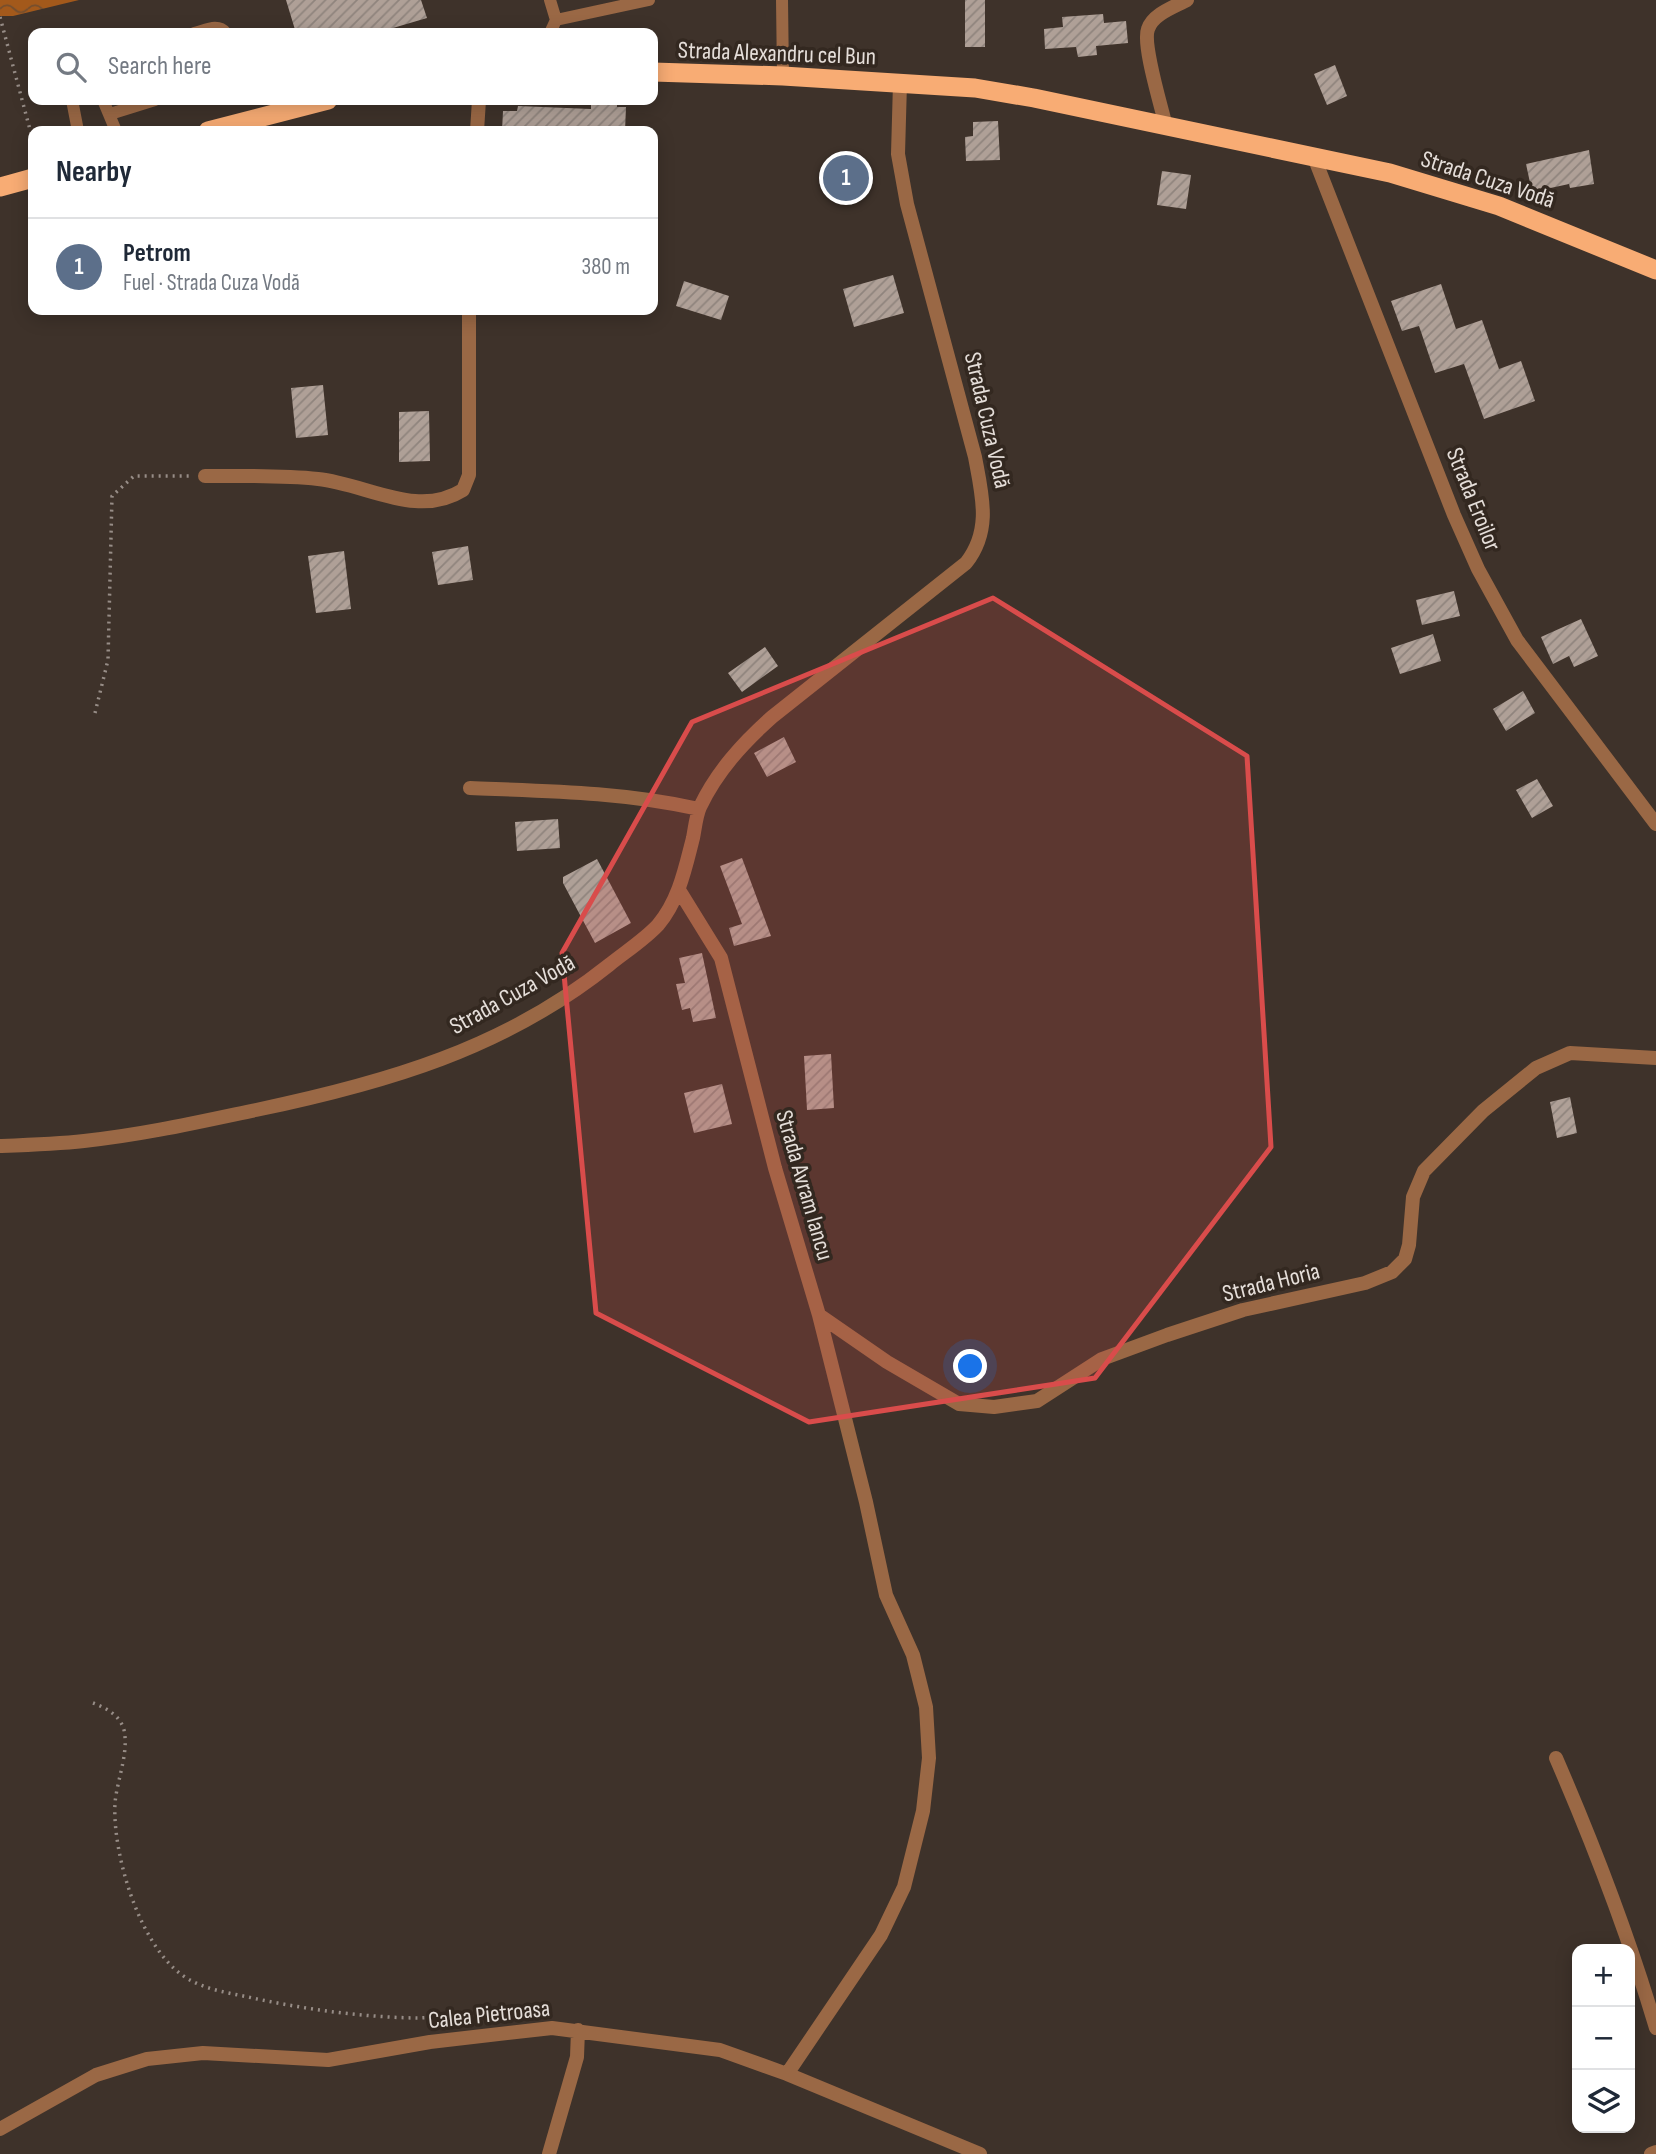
<!DOCTYPE html>
<html lang="en">
<head>
<meta charset="utf-8">
<style>
	:root { --surface:#fff; --page:#f2f2f3; --text:#1f2937; --muted:#747a83; --line:#e0e1e3; --accent:#111827 }
	body { margin:0; font-family:"Sofia Sans Condensed",sans-serif; background:var(--page); color:var(--text) }
	.controls { position:absolute; right:21px; bottom:21px; display:grid; overflow:hidden; border-radius:14px; box-shadow:0 4px 18px #0003 }
	.controls button { width:63px; height:63px; display:grid; place-items:center; padding:0; border:0; border-bottom:2px solid var(--line); background:var(--surface); color:var(--text); font:35px sans-serif }
	.you { position:absolute; left:971px; top:1367px; width:24px; height:24px; margin:-18px; border:5px solid #fff; border-radius:50%; background:#1a73e8; box-shadow:0 0 0 10px #1a73e833 }
	.badge { display:grid; place-items:center; width:46px; height:46px; border-radius:50%; background:var(--accent); color:#fff; font-size:23px; font-weight:700 }
	.pin { position:absolute; translate:-50% -50%; border:4px solid #fff; box-shadow:0 2px 7px #0006 }
	.list { margin:0; padding:0; list-style:none }
	h2 { display:flex; justify-content:space-between; align-items:center; height:91px; margin:0; padding:0 28px; font-size:30px }
	h2 small { font-size:23px; font-weight:400; color:var(--muted) }
	.list li { display:grid; grid-template-columns:46px 1fr auto; gap:21px; align-items:center; box-sizing:border-box; height:98px; padding:0 28px; border-top:2px solid var(--line) }
	.list b { display:block; font-size:26px; white-space:nowrap }
	.list p { margin:0; font-size:23px; white-space:nowrap; color:var(--muted) }
	.list em { font-size:23px; font-style:normal; color:var(--muted) }
	.icon { flex:none; width:38px; height:38px; fill:none; stroke:currentColor; stroke-width:2; stroke-linecap:round; stroke-linejoin:round }
	.map { position:relative; flex:none; width:1656px; height:2154px; overflow:hidden }
	.search { position:absolute; background:var(--surface); box-shadow:0 4px 18px #0003; left:28px; top:28px; width:630px; height:77px; display:flex; align-items:center; gap:18px; box-sizing:border-box; padding:0 24px; border-radius:14px; color:var(--muted); font-size:26px }
	.panel { position:absolute; background:var(--surface); box-shadow:0 4px 18px #0003; left:28px; top:126px; width:630px; height:189px; border-radius:14px }
	.map>svg:first-child { display:block }
</style>
</head>
<body>
<div class="map">
<svg width="1656" height="2154" viewBox="0 0 1656 2154">
	<defs>
		<pattern id="water-waves" width="16" height="10" patternUnits="userSpaceOnUse" patternTransform="scale(1.75)"><rect width="16" height="10" fill="#a3591b"/><path d="M0 5q4-4 8 0t8 0" fill="none" stroke="#744e2e"/></pattern>
		<pattern id="building-hatch" width="6" height="6" patternUnits="userSpaceOnUse" patternTransform="scale(1.75)"><rect width="6" height="6" fill="#afa097"/><path d="M-1 1l2-2M0 6l6-6M5 7l2-2" fill="none" stroke="#8f847d"/></pattern>
	</defs>
	<rect width="100%" height="100%" fill="#3e322a"/>
	<path fill="url(#water-waves)" d="M0 0H79L13 16H0Z"/>
	<path fill="url(#building-hatch)" d="M286 0H421L427 18 376 33H296Z
		M965 0H985V47H965Z
		M1103 14 1104 23 1126 21 1128 43 1096 46 1097 55 1078 57 1076 47 1045 49 1044 29 1063 27 1062 17Z
		M1335 65 1347 96 1327 105 1314 74Z
		M591 101 617 103V107H626L625 131H502L503 111H517L518 106 591 109Z
		M998 121 1000 160 966 161 965 137 973 136V122Z
		M1589 150 1594 184 1570 188 1569 184 1532 192 1526 164Z
		M828 165 866 170 863 191 826 186Z
		M1162 171 1191 175 1186 209 1157 205Z
		M893 275 904 313 854 327 843 289Z
		M684 281 729 296 721 320 676 306Z
		M1441 284 1456 329 1482 320 1499 369 1521 361 1535 401 1484 419 1464 364 1435 373 1419 326 1402 331 1391 301Z
		M323 385 328 435 296 438 291 388Z
		M429 411 430 461 399 462V412Z
		M468 546 473 580 438 585 432 552Z
		M344 551 351 609 316 613 308 556Z
		M1454 591 1460 616 1422 625 1416 600Z
		M1581 619 1598 656 1574 667 1569 656 1553 664 1541 637Z
		M1433 634 1441 661 1400 674 1391 648Z
		M765 647 778 666 742 692 728 673Z
		M1523 691 1535 713 1506 731 1493 709Z
		M784 737 796 762 767 777 754 753Z
		M1537 779 1553 806 1532 818 1516 790Z
		M558 819 560 848 517 851 515 822Z
		M742 858 771 936 734 946 729 928 742 924 720 866Z
		M597 859 631 923 595 943 563 883V877Z
		M702 953 716 1018 693 1022 690 1008 682 1010 676 984 685 983 679 958Z
		M831 1054 834 1108 807 1110 804 1056Z
		M722 1084 732 1124 694 1133 684 1093Z
		M1570 1097 1577 1133 1557 1138 1550 1102Z"/>
	<g fill="none" stroke-linecap="round" stroke-linejoin="round">
		<path stroke="#978d87" stroke-width="3.5" stroke-dasharray="2 5" stroke-linecap="butt" d="M0 17 33 141
			M95 713 108 660 112 496 134 476H189
			M93 1703C106 1708 120 1715 124 1730 129 1753 117 1780 115 1803 112 1855 142 1957 192 1981 209 1990 229 1993 248 1997 303 2009 360 2017 416 2018 436 2018 460 2012 480 2018"/>
		<path stroke="#9a6845" stroke-width="12" d="M550 0 556 20
			M782 0 783 76
			M194 33C206 30 218 23 226 33
			M550 33 556 20 649 0
			M72 100 78 131
			M103 100 116 131
			M110 114 155 100"/>
		<path stroke="#9a6845" stroke-width="14" d="M1166 127C1162 108 1142 45 1148 29 1153 14 1174 7 1187 0
			M477 131 479 100
			M1314 157 1454 515 1478 569 1517 640 1656 824
			M205 476C243 476 281 475 318 479 367 484 417 519 463 490L469 475V310
			M470 788C547 791 624 792 699 809
			M679 890 721 958 775 1168 819 1315 866 1502 886 1595 913 1655 926 1707 929 1758 923 1811 904 1887 881 1935 787 2074
			M0 1146C28 1145 57 1144 84 1141 142 1135 199 1122 256 1110 385 1083 504 1049 609 965 625 952 644 940 658 925 679 900 685 869 693 838 695 828 696 816 700 807 717 771 743 743 772 717L966 563C992 530 982 495 975 457L907 204 898 154 900 83
			M819 1315 887 1362 959 1404 994 1407 1037 1401 1102 1359 1167 1335 1243 1310 1365 1283 1392 1272 1405 1259 1409 1245 1413 1197 1424 1171 1483 1111 1536 1068 1570 1053 1656 1058
			M1556 1758C1595 1848 1628 1934 1656 2028
			M0 2129 96 2075 147 2059 203 2053 328 2060 430 2042 552 2028 720 2050 787 2074 980 2154
			M549 2154 577 2057 578 2030
			M1651 2154 1656 2152"/>
		<path stroke="#f8ac74" stroke-width="19" d="M653 72 783 76 975 88 1034 98 1390 173 1499 206 1656 270
			M208 131 328 100
			M0 187 33 178"/>
	</g>
	<path fill="#d94c4b" fill-opacity="0.2" stroke="#d94c4b" stroke-width="5" stroke-linejoin="round" d="M993 598 1247 756 1271 1147 1095 1378 809 1422 596 1313 562 953 692 722Z"/>
	<g text-anchor="middle" stroke-width="7" stroke-linejoin="round" paint-order="stroke">
		<g font-size="24" fill="#e5ded9" stroke="#332820">
			<text transform="translate(777 53) rotate(2)" y="8">Strada Alexandru cel Bun</text>
			<text transform="translate(1488 179) rotate(18)" y="8">Strada Cuza Vodă</text>
			<text transform="translate(988 420) rotate(77)" y="8">Strada Cuza Vodă</text>
			<text transform="translate(1474 499) rotate(68)" y="8">Strada Eroilor</text>
			<text transform="translate(512 994) rotate(-29)" y="8">Strada Cuza Vodă</text>
			<text transform="translate(805 1185) rotate(74)" y="8">Strada Avram Iancu</text>
			<text transform="translate(1271 1282) rotate(-14)" y="8">Strada Horia</text>
			<text transform="translate(489 2014) rotate(-6)" y="8">Calea Pietroasa</text>
		</g>
	</g>
</svg>
<div class="controls">
<button>+</button>
<button>−</button>
<button><svg class="icon" aria-label="layers" viewBox="0 0 24 24"><path d="M12 4l9 5-9 5-9-5zM3 14l9 5 9-5"/></svg></button>
</div>
<div class="you"></div>
<div class="pin badge" style="left:846px;top:178px;background:#5c6f8a">1</div>
<div class="search"><svg class="icon" aria-label="search" viewBox="0 0 24 24"><circle cx="10" cy="10" r="6"/><path d="M15 15l6 6"/></svg>Search here</div>
<section class="panel">
<h2>Nearby<small></small></h2>
<ul class="list">
<li><span class="badge" style="background:#5c6f8a">1</span><div><b>Petrom</b><p>Fuel · Strada Cuza Vodă</p></div><em>380 m</em></li>
</ul>
</section>
</div>
</body>
</html>
